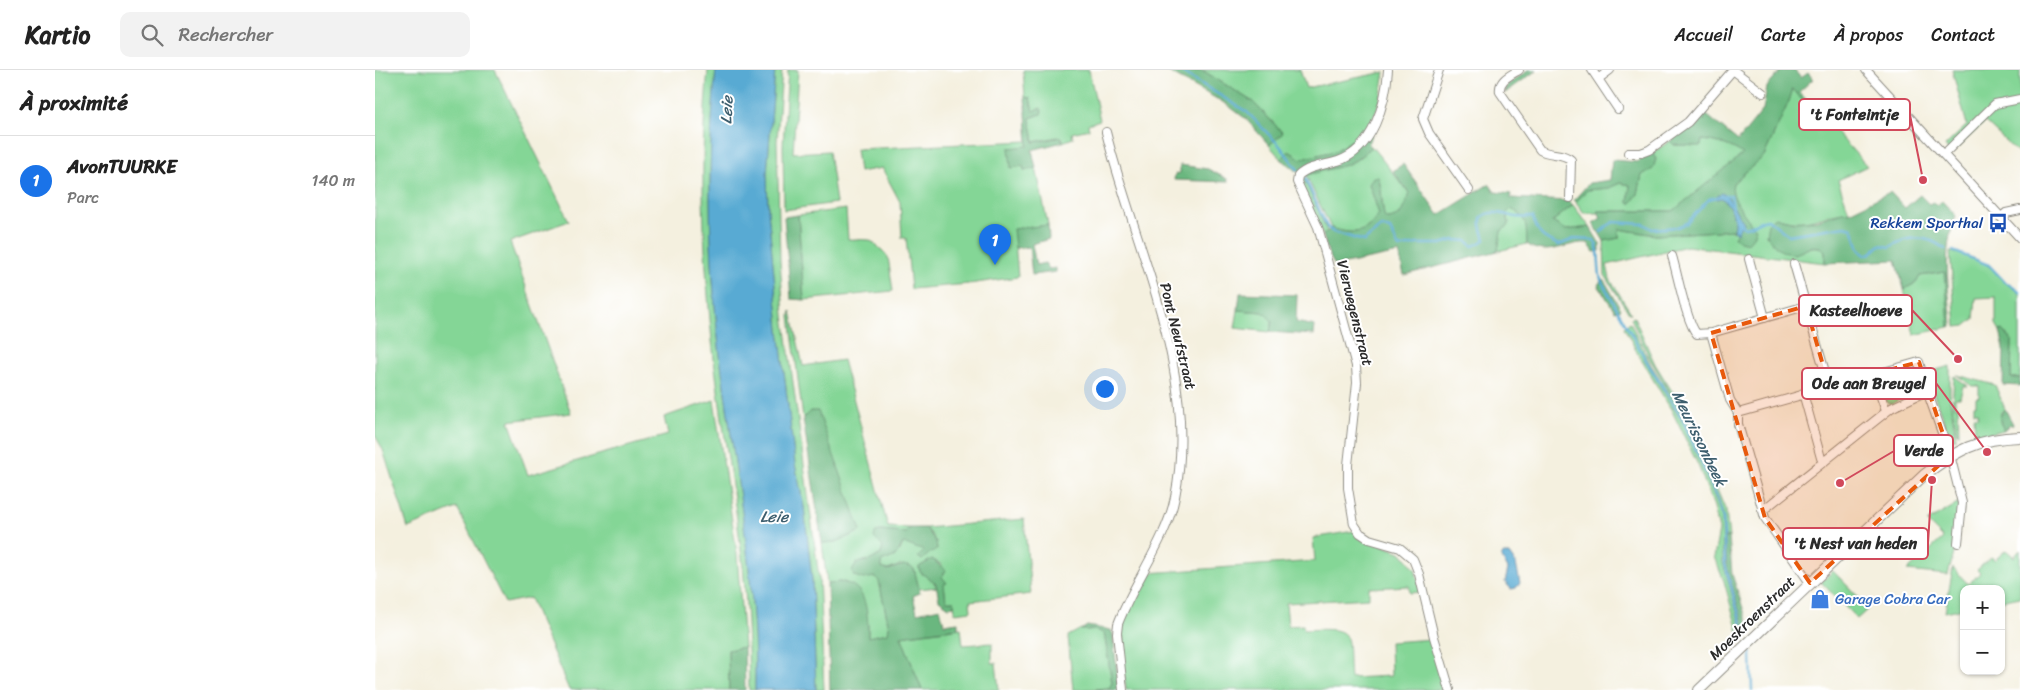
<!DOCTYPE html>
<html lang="fr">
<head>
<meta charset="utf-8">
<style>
	:root { --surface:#fff; --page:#f2f2f2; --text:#222; --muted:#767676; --line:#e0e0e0; --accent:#1a73e8 }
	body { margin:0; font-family:Sriracha,sans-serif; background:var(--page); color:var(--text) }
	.controls { position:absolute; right:15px; bottom:15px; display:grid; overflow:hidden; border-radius:10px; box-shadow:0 1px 4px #0004 }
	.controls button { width:45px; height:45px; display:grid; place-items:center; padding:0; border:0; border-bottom:1px solid var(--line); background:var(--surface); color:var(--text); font:25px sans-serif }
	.you { position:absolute; left:729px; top:318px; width:18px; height:18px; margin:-12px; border:4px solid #fff; border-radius:50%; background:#1a73e8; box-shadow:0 0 0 8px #1a73e833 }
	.badge { display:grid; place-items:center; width:32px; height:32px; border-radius:50%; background:var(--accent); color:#fff; font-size:16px; font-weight:700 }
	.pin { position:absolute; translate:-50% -41px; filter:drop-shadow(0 1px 2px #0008) }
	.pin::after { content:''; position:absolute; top:26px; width:18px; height:15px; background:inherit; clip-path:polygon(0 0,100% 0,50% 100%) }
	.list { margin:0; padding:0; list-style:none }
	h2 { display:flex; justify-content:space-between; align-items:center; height:65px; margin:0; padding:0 20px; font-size:21px }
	h2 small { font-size:16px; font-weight:400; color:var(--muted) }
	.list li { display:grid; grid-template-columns:32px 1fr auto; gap:15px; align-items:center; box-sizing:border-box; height:90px; padding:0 20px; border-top:1px solid var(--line) }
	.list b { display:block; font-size:19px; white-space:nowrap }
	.list p { margin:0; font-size:16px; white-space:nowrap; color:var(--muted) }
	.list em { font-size:16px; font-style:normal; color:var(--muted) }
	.icon { flex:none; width:28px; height:28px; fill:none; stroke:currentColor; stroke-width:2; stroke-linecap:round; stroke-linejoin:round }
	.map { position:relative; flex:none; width:1645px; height:620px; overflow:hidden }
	header { display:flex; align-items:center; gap:30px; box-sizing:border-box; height:70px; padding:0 25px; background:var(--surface); border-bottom:1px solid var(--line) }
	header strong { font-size:24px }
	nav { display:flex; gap:28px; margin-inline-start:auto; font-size:18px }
	.search { width:350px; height:45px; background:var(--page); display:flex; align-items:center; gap:12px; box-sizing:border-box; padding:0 18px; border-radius:10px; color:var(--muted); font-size:19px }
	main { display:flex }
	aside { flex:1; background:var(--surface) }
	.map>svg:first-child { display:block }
</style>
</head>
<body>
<header>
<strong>Kartio</strong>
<div class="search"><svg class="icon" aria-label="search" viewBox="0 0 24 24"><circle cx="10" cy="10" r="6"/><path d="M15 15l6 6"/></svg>Rechercher</div>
<nav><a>Accueil</a><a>Carte</a><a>À propos</a><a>Contact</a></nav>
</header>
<main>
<aside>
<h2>À proximité<small></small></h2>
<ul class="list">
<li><span class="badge">1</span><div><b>AvonTUURKE</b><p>Parc</p></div><em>140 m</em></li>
</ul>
</aside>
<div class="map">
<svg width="1645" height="620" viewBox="0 0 1645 620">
	<rect width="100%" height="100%" fill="#fff"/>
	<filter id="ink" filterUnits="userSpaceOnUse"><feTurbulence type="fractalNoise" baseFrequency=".02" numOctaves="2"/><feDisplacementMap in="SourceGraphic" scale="10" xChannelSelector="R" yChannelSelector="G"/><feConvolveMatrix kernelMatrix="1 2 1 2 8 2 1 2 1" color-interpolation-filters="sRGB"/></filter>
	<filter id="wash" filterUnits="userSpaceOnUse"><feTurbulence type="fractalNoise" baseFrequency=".0096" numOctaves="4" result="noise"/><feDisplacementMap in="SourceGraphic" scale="20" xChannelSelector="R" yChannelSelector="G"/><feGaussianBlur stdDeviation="1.12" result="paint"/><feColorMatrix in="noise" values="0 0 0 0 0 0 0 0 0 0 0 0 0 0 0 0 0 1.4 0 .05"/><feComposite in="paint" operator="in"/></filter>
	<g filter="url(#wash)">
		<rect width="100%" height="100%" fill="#f4f0df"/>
		<path fill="#84d696" stroke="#588060" d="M0 0H120L194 151 135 172 196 343 134 351 153 405 293 365 289 347 339 330 362 484 369 577 353 580 354 620H194L155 528 130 533 82 438 33 458 8 380 0 365Z
			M333 0H341C331 100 334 201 347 301 361 407 382 513 380 620H374C373 574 372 527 366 481 358 411 344 341 337 271 328 181 324 90 333 0Z
			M400 0H407L402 71 405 190 409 245 444 507 449 620H441L437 510 429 437 420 394 404 260 393 140 392 103Z
			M413 0H423L418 83 454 81 461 133 409 140 408 75Z
			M648 0H714L725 50 713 54 714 59 697 63 698 68 688 72V68L682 67 659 72 655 48 666 44 658 41 655 28 650 27Z
			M827 0H925L931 18 1010 2 1005 32 991 64 960 81 926 89 914 81 906 89 894 75 908 63 878 32Z
			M1577 0H1645V83H1643L1610 52 1576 84 1570 76 1592 55Z
			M1418 18 1449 56 1454 54 1492 96 1463 110 1474 142C1448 142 1433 158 1404 148L1391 165C1398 172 1403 180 1413 183 1426 187 1437 169 1450 181V193L1312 176 1232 195 1235 209 1256 243H1254L1230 205 1229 171 1244 168 1243 159 1281 165 1358 160 1362 163 1359 166 1378 156C1370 145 1354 128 1358 113L1389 86 1414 31Z
			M1327 70C1343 72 1355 75 1369 84L1298 141H1224V143H1209L1201 132 1212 120 1234 118 1245 113 1255 115 1253 133H1256L1263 124 1267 104 1273 102 1281 89 1277 83 1295 71 1299 75 1326 76Z
			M653 71V76L636 98 648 96 649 100 661 98 673 155 639 159 643 207 594 214 536 219 531 168H527L525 132 507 98 484 102 481 79Z
			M997 77 1035 124C1031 137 1026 150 1010 149 1006 135 1008 121 1003 107L994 114 1004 144C990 165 978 165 956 158L931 105 971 95 981 90Z
			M928 107 952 161 948 166 926 113 925 110Z
			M1198 135 1215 157 1191 160 1177 152Z
			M471 139 473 169 495 170 508 181 513 187 518 221 429 230 423 145Z
			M1136 139C1155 146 1151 158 1152 174L1123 181 1126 161 1133 156 1134 152 1131 144Z
			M1575 182C1587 184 1602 188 1612 195 1624 203 1632 216 1645 223V308H1636L1637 271 1628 260 1625 261 1621 254V227L1601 228 1599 249 1590 256 1581 257Z
			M1571 202 1574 257 1539 265 1529 219 1541 213 1545 206Z
			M863 240 888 242 897 251 895 262 860 258Z
			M416 241 428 296 468 290 513 457 535 458 531 463 505 461 499 468 508 477 506 484 496 490 488 491 493 507H500L504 511 514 558 513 563 493 567V555L470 512 452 513 447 473 461 472 486 461 431 345 428 349 415 246Z
			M1259 247 1280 294 1307 337 1305 338 1312 349 1351 441 1354 467 1350 466 1349 448 1344 431 1318 371 1308 348 1271 290 1257 262 1269 289 1309 355 1340 428 1347 448 1348 493 1367 562 1369 561 1371 564 1365 569 1349 511 1339 487 1344 460 1339 437 1323 395 1297 341 1264 286 1249 257 1255 252 1276 295 1304 337 1275 289 1256 248Z
			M1575 296V330L1581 368 1576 371 1551 303Z
			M1582 305 1620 315 1630 339 1626 341 1625 352 1629 360 1603 366 1600 364 1599 347H1603V342H1599V335H1601V328L1604 327V316H1597Z
			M1540 306 1543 315 1542 319 1517 334 1511 332 1508 316 1511 315 1514 326 1511 315 1514 314 1517 325 1514 313Z
			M1579 306 1593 316H1588L1585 328H1580V336H1583L1584 364 1582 363 1577 337Z
			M1584 433 1581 476 1573 505 1532 501 1568 468 1552 452Z
			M649 449 656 524 595 531 596 541 580 543 579 531 571 532 569 514 571 513 567 507V495L557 489 544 497 545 502 558 511 562 517 544 519 539 499 525 495 513 500 507 498 506 492C518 487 524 486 528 473 541 475 549 484 562 480L558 466 551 458Z
			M979 461 984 466 1027 483 1040 499 1046 522 1035 523 1034 516 994 518V528L911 533 913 556 928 555 929 560C983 557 971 563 975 608L1016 606 1015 572 1057 569 1072 620H751L746 574 748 550 773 503 940 491 938 468Z
			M1631 480 1639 487 1645 480V527L1626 531V519H1589V538L1570 542 1578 498 1593 514 1605 503 1602 500 1616 487 1620 490Z
			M1458 501 1494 538 1482 549 1446 512Z
			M586 558 588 575 617 573V593H621L624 620H547L526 566Z
			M706 559 720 560 729 563 737 613 734 618 698 620 693 566Z"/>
		<path fill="#6bb77f" stroke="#4b7155" d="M790 0H827L878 32 908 63 894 75 871 49 851 34Z
			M1154 0H1162L1130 23 1132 15Z
			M1407 0H1419L1426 8 1433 3 1438 9 1424 22 1454 54 1449 57 1418 19 1414 31 1389 86 1358 113C1354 128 1370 144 1377 155L1381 158 1378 167 1373 173 1365 171 1359 167 1368 153 1356 132 1347 128C1357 138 1361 146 1358 160L1281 165 1244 159V168L1229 171 1218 153 1226 148 1223 141H1298L1368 84C1355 75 1343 72 1327 70L1326 76 1299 75 1295 71 1328 42 1363 71 1388 40 1392 17Z
			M650 27 655 28 658 41 666 38 667 41 666 44 655 48 659 72 686 67 688 72 657 80 661 98 649 100 648 96 636 98 634 78 653 76Z
			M988 63 997 65 993 73 997 77 981 90 971 95 931 105 921 101 906 89 914 81 926 89 960 81Z
			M1277 83 1281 89 1278 99 1267 105 1263 124 1256 133H1253L1255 115 1245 113 1234 118 1212 120 1201 132 1199 130 1214 113 1235 110 1237 90 1263 92Z
			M1028 94 1064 145 1114 114 1120 122 1136 124 1135 128 1194 131 1198 135 1177 152 1191 160 1215 157 1225 174V181L1219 182 1213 173C1193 171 1171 189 1152 174 1151 159 1153 146 1136 139L1131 144 1134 152 1133 156 1126 161 1123 181 1029 205 1024 183 960 196 954 185 948 166 956 158C978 165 991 165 1004 144L994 114 998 107H1003C1008 121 1006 135 1010 149H1015L1025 145 1035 124 1018 101Z
			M805 95 833 99 852 109 853 112 799 110 800 104 805 103Z
			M1515 122 1530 138 1545 125 1554 134 1558 132 1562 136 1567 131 1581 146C1566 182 1574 218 1577 256L1574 257 1570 202 1545 206 1541 213 1529 219 1521 190 1450 193V181C1438 169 1429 184 1417 184 1405 184 1398 173 1391 165L1393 154 1399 147 1419 152 1442 150 1467 142H1474Z
			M423 145 429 230 416 229 409 147Z
			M673 155 674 169 657 174 661 195 670 193 674 199 681 198V202L657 205 654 177 640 178 638 159Z
			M1227 209 1229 210 1246 239 1240 241 1223 215Z
			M865 223 922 225 921 252 940 256 939 265 895 262 897 251 888 242 863 240Z
			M1628 260 1637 271 1636 308H1645V316L1628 315 1629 279 1625 261Z
			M1630 339 1638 354 1637 356 1635 354 1629 360C1625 352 1622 345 1630 339Z
			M436 341H443L486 461 461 472 447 473 428 349Z
			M535 458H551L561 472 562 480 556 482 547 490 543 487 549 481 528 473 521 486 506 492 507 498 513 500C524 497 529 492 539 499L545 523 538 526 542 543 565 538 569 554 583 552V558L526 566 547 620H455L452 513C458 513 465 511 471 513 493 517 493 549 493 567L513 563 514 557 504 511 500 507 488 509 479 506 477 501 482 493 496 490 506 484 508 477 499 468 500 463 504 461 531 463Z
			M1350 467H1354L1357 504 1375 560 1371 564 1352 497Z
			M557 489 571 500 567 507 572 513 569 514 571 531H579V536L574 537 564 530 561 514 545 502 544 497Z
			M712 556 736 560 738 564 744 620H720L734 618 737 613 729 563 720 560H706Z
			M369 577 370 620H354L353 580Z"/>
		<path fill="#58aad3" stroke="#426a7f" d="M341 0H400L392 103 393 140 404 260 420 394 429 437 437 510 441 620H380C382 513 361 407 347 301 334 201 331 100 341 0Z
			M1347 123 1353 127 1368 153 1362 163 1358 160C1361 146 1357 138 1347 128L1342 129 1340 127Z
			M1129 484H1134L1141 494 1145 513 1141 518 1136 519 1130 512 1133 499 1126 486Z"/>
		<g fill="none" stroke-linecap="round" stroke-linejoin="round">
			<path stroke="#58aad3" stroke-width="2.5" d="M804 0 872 42 905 76 923 100
				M930 108 952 157 958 162 989 171 1006 157 1015 159 1024 178 1042 174H1066L1079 170 1092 171 1098 176 1110 170 1106 155V148C1116 138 1129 145 1141 147 1147 148 1152 147 1158 147 1163 165 1167 168 1184 175L1199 169 1219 170C1227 182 1221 199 1227 212L1275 297 1307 348 1342 428 1348 449 1350 494 1368 560
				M1350 126 1356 125 1358 138
				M1366 154 1368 157C1378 157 1383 150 1393 149L1413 165 1470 156 1477 158 1484 179 1490 185 1496 183 1505 175 1515 177C1534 165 1552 165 1570 179
				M1226 162 1232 156 1239 152 1269 154 1277 159 1302 157 1312 153 1334 129 1342 127
				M1578 181 1614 195 1629 211 1645 222
				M1376 583 1377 620"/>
		</g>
	</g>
	<g filter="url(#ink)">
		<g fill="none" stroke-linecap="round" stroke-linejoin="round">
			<defs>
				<path id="minor" d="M1013 0C1011 33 998 80 963 91 950 95 933 96 923 106L922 112 943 157 981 296 982 313 973 395V418L979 454 985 463 994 469 1025 478 1038 489 1044 504 1059 567 1075 620
					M1064 0 1048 49 1054 63 1094 120
					M1144 0C1136 5 1123 10 1125 22L1165 80C1175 86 1187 82 1196 90L1195 128
					M1217 0 1223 9 1235 0
					M1358 0 1388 23
					M1491 0 1645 168
					M1223 9 1243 39
					M731 62C760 179 825 304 800 427 792 469 758 513 743 554L742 563 748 620
					M1253 83H1266L1274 80 1313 52 1358 0
					M1569 84 1620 34 1645 29
					M1626 147 1631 143 1645 140
					M1297 186C1302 202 1312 255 1322 264L1336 263 1431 236
					M1374 189 1390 248
					M1419 194 1454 316
					M1336 263 1355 330 1363 343
					M1500 305V310L1511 341
					M1428 323 1446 388 1449 392
					M1363 343 1544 292 1552 321 1575 385 1587 433 1583 473
					M1363 343V354L1390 448 1435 513
					M1387 439 1392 437 1516 338 1552 321"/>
				<path id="major" d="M1324 620 1549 405C1581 381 1603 368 1645 367"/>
			</defs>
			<use href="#minor" stroke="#908e85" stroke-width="10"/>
			<use href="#major" stroke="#908e85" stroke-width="12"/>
			<use href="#minor" stroke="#fff" stroke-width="8"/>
			<use href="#major" stroke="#fff" stroke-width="10"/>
		</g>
	</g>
	<path fill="#e8590c" fill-opacity="0.2" stroke="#e8590c" stroke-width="4" stroke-dasharray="10 6" stroke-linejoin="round" d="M1431 236 1454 316 1544 292 1575 385 1435 513 1390 448 1336 263Z"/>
	<defs>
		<symbol id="bus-bare" viewBox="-9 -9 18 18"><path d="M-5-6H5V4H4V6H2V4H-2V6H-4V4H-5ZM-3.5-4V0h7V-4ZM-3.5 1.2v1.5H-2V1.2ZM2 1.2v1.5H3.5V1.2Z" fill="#1a4fb4" stroke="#fff" stroke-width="2.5" paint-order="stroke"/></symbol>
		<symbol id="shop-bare" viewBox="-9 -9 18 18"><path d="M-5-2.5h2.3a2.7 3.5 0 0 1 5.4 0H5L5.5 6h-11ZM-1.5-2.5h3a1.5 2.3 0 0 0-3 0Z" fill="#3f7fe0" stroke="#fff" stroke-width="2.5" paint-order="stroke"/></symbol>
	</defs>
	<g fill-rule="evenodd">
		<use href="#bus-bare" x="1609" y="139" width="28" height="28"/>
		<use href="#shop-bare" x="1431" y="515" width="28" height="28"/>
	</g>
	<g text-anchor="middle" stroke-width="4" stroke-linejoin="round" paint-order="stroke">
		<g font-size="15" fill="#164399" stroke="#fff" text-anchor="end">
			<text x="1608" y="158">Rekkem Sporthal</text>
		</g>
		<g font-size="15" fill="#2b2b2b" stroke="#fff">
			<text transform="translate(980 243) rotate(76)" y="5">Vierwegenstraat</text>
			<text transform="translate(803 266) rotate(76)" y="5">Pont Neufstraat</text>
			<text transform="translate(1377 548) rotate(-44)" y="5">Moeskroenstraat</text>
		</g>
		<g font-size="15" fill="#366cbe" stroke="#fff" text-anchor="start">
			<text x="1460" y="534">Garage Cobra Car</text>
		</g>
		<g font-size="16" font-style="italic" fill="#3d5e6e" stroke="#fff">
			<text transform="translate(351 40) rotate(-87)" y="6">Leie</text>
			<text transform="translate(1325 368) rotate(64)" y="6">Meurissonbeek</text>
			<text x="399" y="452">Leie</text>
		</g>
	</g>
	<path fill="none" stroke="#d1495b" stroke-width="2" d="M1548 110L1535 45M1583 289L1537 240M1612 382L1561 313M1465 413L1519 381M1557 410L1553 473"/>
	<g fill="#d1495b" stroke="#fff" stroke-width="2">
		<circle cx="1548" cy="110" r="5"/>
		<circle cx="1583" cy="289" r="5"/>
		<circle cx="1612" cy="382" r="5"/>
		<circle cx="1465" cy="413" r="5"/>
		<circle cx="1557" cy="410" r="5"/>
	</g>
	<g fill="#fff" stroke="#d1495b" stroke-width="2">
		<rect x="1424" y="29" width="111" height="31" rx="5"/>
		<rect x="1424" y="225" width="113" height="31" rx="5"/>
		<rect x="1427" y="298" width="134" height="31" rx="5"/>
		<rect x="1519" y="365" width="59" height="31" rx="5"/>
		<rect x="1408" y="458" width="145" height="31" rx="5"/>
	</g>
	<g font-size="16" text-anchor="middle" font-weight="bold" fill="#2b2b2b">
		<text x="1479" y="50">'t Fonteintje</text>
		<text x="1481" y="246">Kasteelhoeve</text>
		<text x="1494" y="319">Ode aan Breugel</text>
		<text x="1549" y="386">Verde</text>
		<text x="1480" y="479">'t Nest van heden</text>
	</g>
</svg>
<div class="controls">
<button>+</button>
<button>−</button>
</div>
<div class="you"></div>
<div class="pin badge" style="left:620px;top:195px">1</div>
</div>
</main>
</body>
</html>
